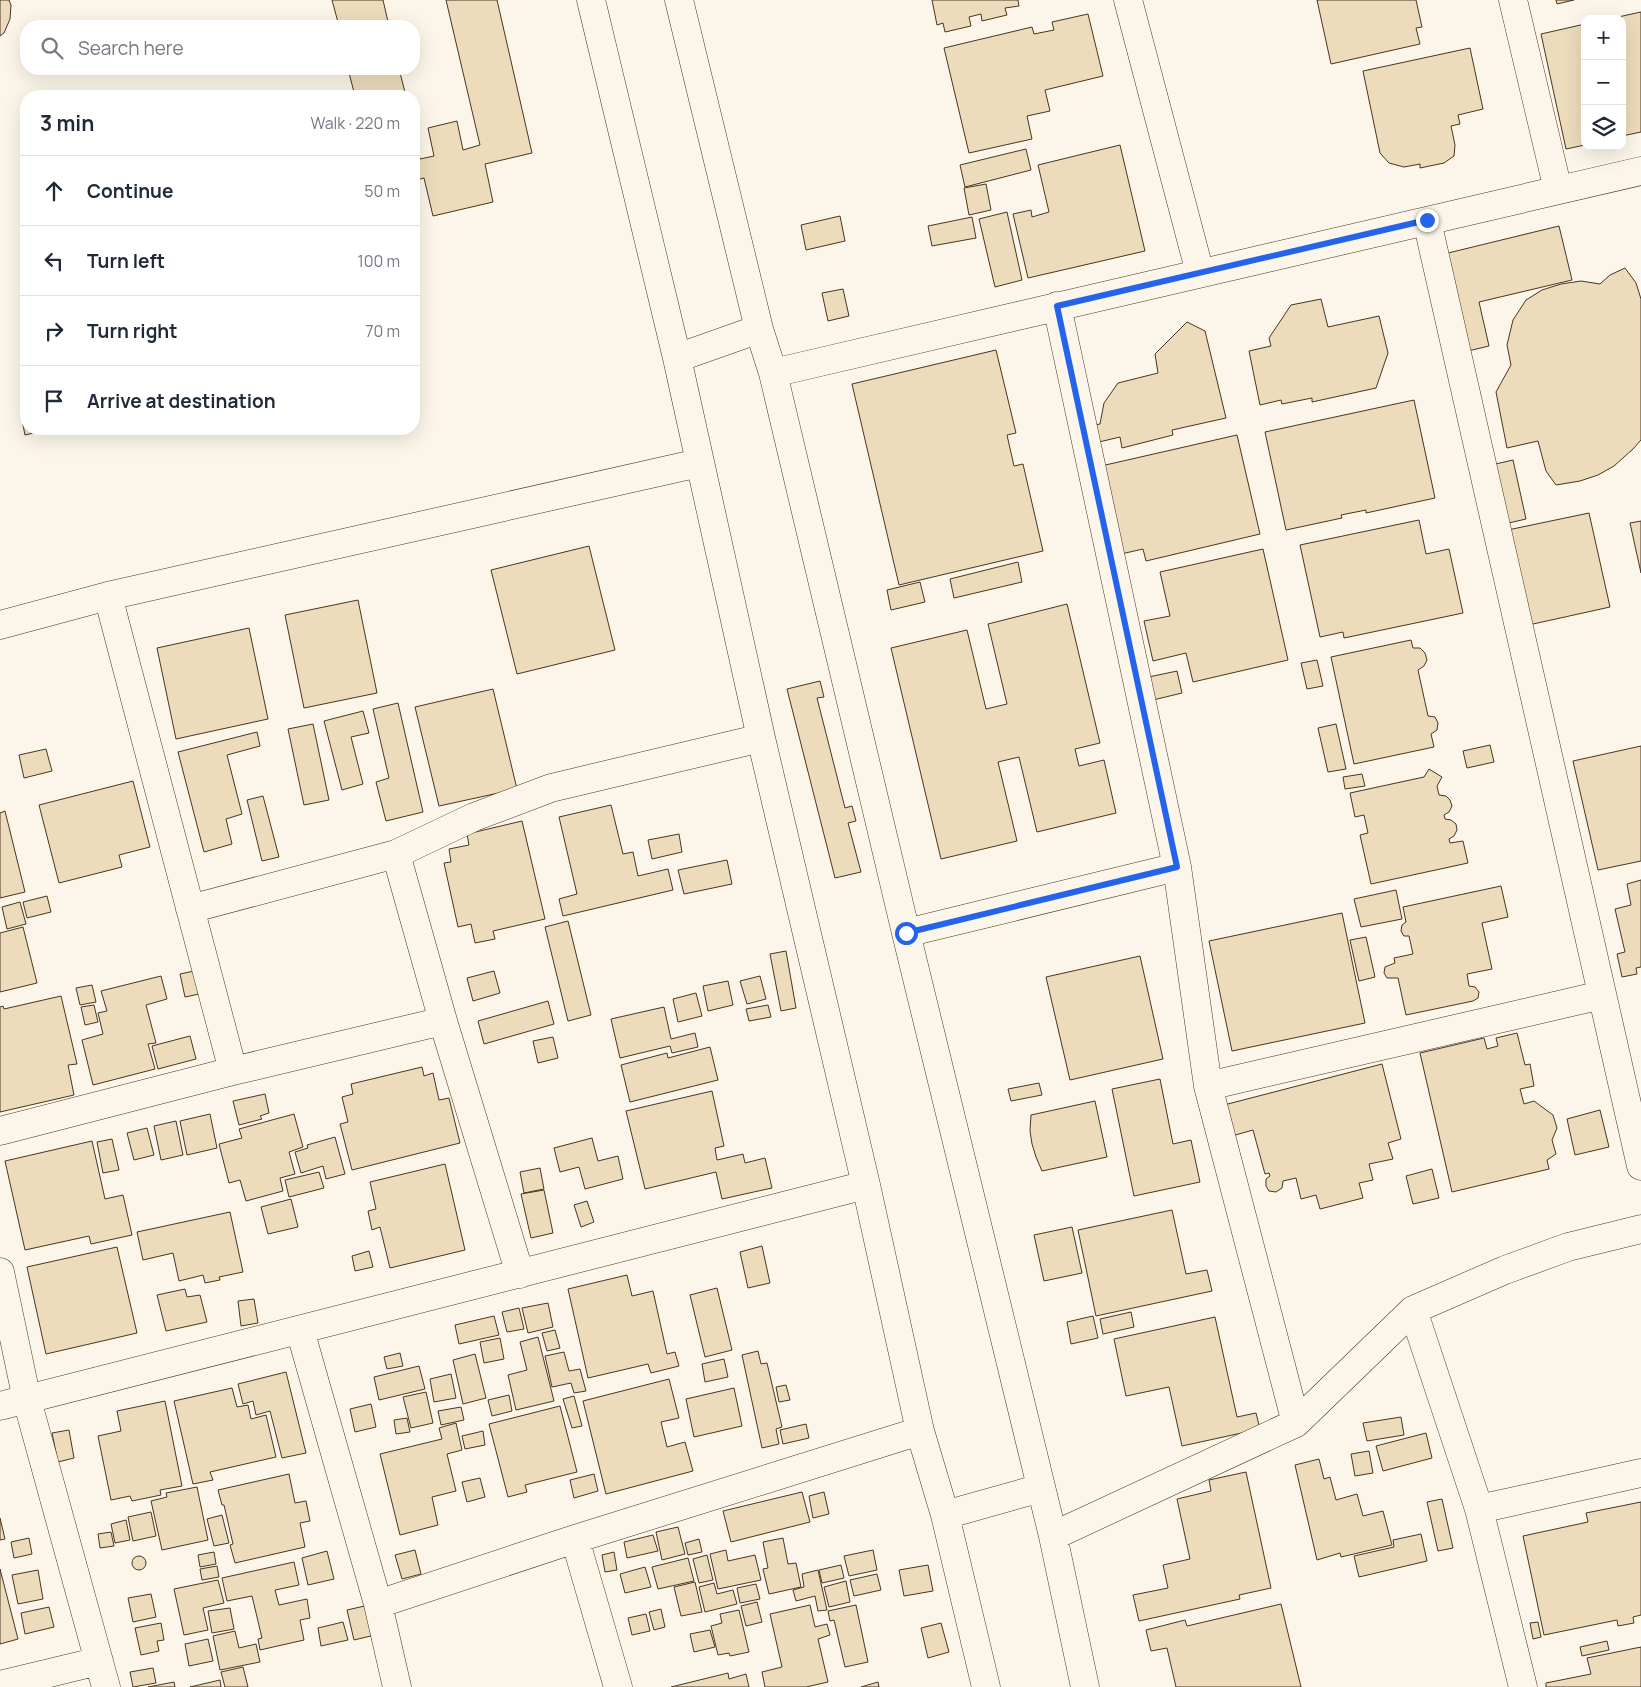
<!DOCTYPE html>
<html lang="en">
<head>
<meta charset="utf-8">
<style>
	:root { --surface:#fff; --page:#f2f2f3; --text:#1f2937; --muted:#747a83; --line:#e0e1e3 }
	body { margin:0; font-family:Manrope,sans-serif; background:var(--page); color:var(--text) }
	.controls { position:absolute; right:15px; top:15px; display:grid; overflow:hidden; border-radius:10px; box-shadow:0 5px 20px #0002 }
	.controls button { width:45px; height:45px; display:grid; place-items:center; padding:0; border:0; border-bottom:1px solid var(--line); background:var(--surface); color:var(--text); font:25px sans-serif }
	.stop { position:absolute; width:15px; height:15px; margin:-11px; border:4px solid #2563eb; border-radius:50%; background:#fff }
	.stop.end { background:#2563eb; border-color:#fff; box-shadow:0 1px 5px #0008 }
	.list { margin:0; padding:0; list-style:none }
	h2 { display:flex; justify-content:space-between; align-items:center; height:65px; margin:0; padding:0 20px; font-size:21px }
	h2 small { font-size:16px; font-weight:400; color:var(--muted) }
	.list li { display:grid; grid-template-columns:32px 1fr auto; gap:15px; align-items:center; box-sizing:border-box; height:70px; padding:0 20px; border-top:1px solid var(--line) }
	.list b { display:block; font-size:19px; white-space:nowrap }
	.list em { font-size:16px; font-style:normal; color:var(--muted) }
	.icon { flex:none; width:28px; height:28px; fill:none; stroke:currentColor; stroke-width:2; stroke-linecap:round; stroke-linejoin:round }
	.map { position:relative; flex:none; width:1641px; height:1687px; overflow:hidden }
	.search { position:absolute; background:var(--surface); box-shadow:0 5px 20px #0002; left:20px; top:20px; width:400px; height:55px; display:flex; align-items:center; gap:12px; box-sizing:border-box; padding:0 18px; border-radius:20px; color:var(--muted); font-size:19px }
	.panel { position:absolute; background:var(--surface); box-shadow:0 5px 20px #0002; left:20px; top:90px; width:400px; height:345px; border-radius:20px }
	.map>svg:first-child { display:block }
</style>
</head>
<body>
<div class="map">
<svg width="1641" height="1687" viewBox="0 0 1641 1687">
	<rect width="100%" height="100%" fill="#fbf6e9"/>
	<path fill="#ecdcbc" stroke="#4a3520" d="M0 0H9L11 5 10 19 4 33 0 36Z
		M332 0H383L389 26H339Z
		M446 0H497L532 153 485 164 493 202 433 216 424 178 414 181V132L420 159 434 156 428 128 457 121 463 150 480 145Z
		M932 0H1018L1019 6 1005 8 1007 15 982 21 981 14 969 17 971 26 945 32 943 23 937 25Z
		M1317 0H1416L1422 27 1416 28 1420 44 1331 64Z
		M1556 0H1574L1557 4Z
		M1641 12V132L1622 136V19H1609Z
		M1088 14 1103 76 1045 90 1050 111 1027 116 1032 139 969 153 944 48 1032 27 1034 34 1054 30 1052 22Z
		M1585 24V145L1566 149 1541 34Z
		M1470 48 1483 109 1458 115 1460 124 1451 126 1455 145 1454 156 1444 163 1420 168V164L1404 167 1389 163 1380 153 1363 71Z
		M348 69H399L406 96H355Z
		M1120 145 1145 251 1028 278 1013 214 1031 210 1032 217 1049 212 1038 165Z
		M1026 149 1031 170 965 187 960 165Z
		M986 184 991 210 969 215 964 188Z
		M1007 212 1022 280 995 287 979 219Z
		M840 216 845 241 806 250 801 225Z
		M972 217 976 238 932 246 928 226Z
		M1559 226 1572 280 1479 302 1489 346 1468 351 1444 254Z
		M1625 268 1636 283 1641 299V440L1633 449 1614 466 1598 475 1580 481 1556 485 1546 471 1538 441 1507 448 1496 392 1511 365 1507 345 1513 320 1526 300 1542 290 1561 284 1581 281 1600 284 1610 275Z
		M843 289 849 316 828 321 822 293Z
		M1321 299 1328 327 1379 316 1388 353 1376 388 1312 402V398L1282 404 1281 400 1260 405 1249 351 1271 346 1269 338 1291 305Z
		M1187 322 1205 331 1226 418 1172 430 1173 435 1122 448 1120 437 1099 442 1094 425 1100 424 1104 403 1118 383 1158 373 1155 354Z
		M996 350 1016 433 1007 435 1014 466 1023 464 1043 551 899 585 852 384Z
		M1414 400 1435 498 1366 513V510L1341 515 1342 518 1286 530 1265 432Z
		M26 414V429H52L25 435 21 415Z
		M1237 435 1260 534 1146 561 1143 549 1121 554 1101 466Z
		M1513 460 1526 519 1500 525 1487 466Z
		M1589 513 1610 607 1524 626 1503 531Z
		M1419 520 1426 554 1449 549 1463 613 1344 638 1343 632 1320 637 1300 545Z
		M1641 521V573L1630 523Z
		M589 546 615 650 517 674 491 570Z
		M1263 549 1288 660 1193 682 1186 653 1153 661 1144 621 1170 616 1160 572Z
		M1018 562 1022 582 954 598 950 579Z
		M920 582 925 602 891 610 887 590Z
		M358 600 377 693 304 708 285 615Z
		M1067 604 1100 743 1075 749 1079 766 1104 760 1116 813 1037 832 1019 757 998 762 1017 841 941 859 891 648 967 630 986 709 1007 704 988 624Z
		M249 628 268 719 176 739 157 648Z
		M1411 640 1413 648H1420L1425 653 1427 660 1424 666 1418 670 1428 716 1435 717 1438 723 1437 730 1431 734 1434 747 1354 764 1331 657Z
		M1317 660 1323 686 1307 689 1301 663Z
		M1177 671 1182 693 1149 701 1144 678Z
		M820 681 824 697 817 698 845 808 852 806 856 821 848 823 861 872 835 878 787 689Z
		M493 689 517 789 439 806 415 707Z
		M398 703 423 812 386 821 376 782 389 778 373 709Z
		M363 711 369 733 351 737 363 784 342 790 324 721Z
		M313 724 329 800 304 805 288 729Z
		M1336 724 1346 769 1328 772 1318 728Z
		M257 732 260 746 227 755 242 814 226 819 232 844 204 852 178 752Z
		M1490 745 1494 762 1467 768 1463 751Z
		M1641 746V861L1598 870 1573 761Z
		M46 749 52 771 24 778 19 755Z
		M1429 769 1442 777 1437 786 1439 795 1446 796 1450 800 1452 806 1449 812 1444 815 1445 819 1451 820 1456 824 1457 830 1454 836 1449 839 1450 843 1463 841 1468 863 1371 884 1360 835 1368 833 1364 815 1355 817 1350 793 1424 777Z
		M1362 774 1365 786 1345 789 1343 777Z
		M133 781 150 847 119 855 122 867 59 883 39 805Z
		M263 796 279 857 262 861 247 800Z
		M611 805 623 854 633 852 638 876 668 869 673 890 563 916 559 899 577 894 559 817Z
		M5 811 25 892 0 898V813Z
		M522 821 545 919 493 931 495 939 475 943 471 924 458 927 444 863 451 862 449 849 469 845 467 834Z
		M679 834 682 852 652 859 648 840Z
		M727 860 732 884 684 894 678 870Z
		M1641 880V967L1636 968 1637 974 1622 977 1617 954 1625 952 1615 909 1631 905 1627 884Z
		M1501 886 1508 917 1482 923 1492 969 1467 974 1469 986 1475 987 1479 992 1478 998 1473 1001 1406 1015 1398 978H1387L1384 973 1385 967 1395 963 1394 958 1413 954 1409 936H1404L1401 931 1402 925 1406 922 1403 907Z
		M1396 890 1402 919 1361 927 1354 899Z
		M47 896 51 912 27 918 23 902Z
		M20 902 26 924 7 929 2 907Z
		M1342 913 1365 1023 1232 1051 1209 941Z
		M568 921 591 1015 568 1021 545 927Z
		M23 927 37 983 0 992V933Z
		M1366 937 1375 977 1359 981 1350 940Z
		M786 951 796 1008 781 1011 770 954Z
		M1140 956 1163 1059 1070 1080 1046 977Z
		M199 970 204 993 185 997 180 974Z
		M494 971 500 993 473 1001 467 978Z
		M161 976 167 999 146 1005 156 1043 148 1044 155 1069 93 1085 82 1040 103 1034 98 1013 107 1011 101 991Z
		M760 976 766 999 747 1004 740 981Z
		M728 981 733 1005 708 1011 703 986Z
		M92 985 96 1002 80 1005 76 988Z
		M696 993 702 1016 678 1022 673 999Z
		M61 996 77 1064 68 1065 74 1095 0 1112V1007L3 1006 4 1009Z
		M548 1001 554 1024 484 1044 478 1021Z
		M94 1005 98 1022 85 1025 81 1007Z
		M768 1005 771 1017 749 1021 746 1009Z
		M664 1007 671 1039 695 1033 698 1047 672 1053 670 1046 620 1058 611 1019Z
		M1517 1033 1525 1065 1530 1064 1534 1086 1520 1089 1524 1104 1534 1101 1553 1115 1557 1128 1552 1140 1556 1154 1547 1160 1549 1169 1452 1192 1420 1053 1484 1038 1487 1049 1498 1046 1496 1038Z
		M190 1036 196 1059 158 1069 152 1046Z
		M553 1037 558 1058 538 1063 533 1041Z
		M710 1047 718 1080 630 1102 621 1065 667 1053 668 1058Z
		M1382 1064 1401 1139 1388 1143 1393 1159 1369 1164 1373 1180 1359 1183 1363 1198 1320 1209 1316 1195 1301 1199 1296 1178 1283 1181 1282 1188 1276 1192 1269 1191 1266 1186V1179L1270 1176 1269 1173 1265 1174 1253 1130 1232 1136 1224 1105Z
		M422 1067 424 1076 433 1073 439 1100 449 1098 460 1143 352 1170 340 1124 348 1122 342 1097 353 1094 351 1084Z
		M1160 1079 1173 1144 1191 1140 1200 1182 1134 1196 1112 1089Z
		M1039 1083 1042 1095 1011 1101 1008 1089Z
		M712 1091 724 1146 715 1148 717 1160 743 1154 745 1163 765 1158 772 1188 722 1199 716 1172 645 1189 626 1111Z
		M265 1094 269 1113 260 1116 262 1119 239 1125 233 1101Z
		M1095 1101 1107 1157 1042 1171 1036 1157 1032 1144 1030 1131 1031 1115Z
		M1600 1110 1609 1147 1575 1155 1567 1119Z
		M210 1114 217 1148 187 1155 180 1121Z
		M294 1114 303 1147 289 1152 295 1174 280 1178 283 1191 246 1201 240 1180 229 1183 219 1144 242 1138 239 1129Z
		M176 1121 183 1155 161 1160 154 1126Z
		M147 1128 154 1155 134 1160 127 1133Z
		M335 1137 345 1174 326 1179 323 1166 301 1173 295 1152 308 1148 307 1145Z
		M592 1138 598 1161 618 1156 623 1179 585 1189 579 1167 560 1172 554 1148Z
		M112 1139 119 1170 103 1173 97 1142Z
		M92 1141 105 1199 123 1195 132 1235 91 1244 89 1236 25 1250 5 1161Z
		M445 1164 465 1250 390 1268 380 1227 372 1230 368 1211 376 1209 370 1182Z
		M540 1168 544 1189 524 1193 520 1172Z
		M1432 1169 1439 1198 1413 1204 1406 1176Z
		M319 1172 324 1188 289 1197 285 1180Z
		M544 1190 553 1233 531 1238 521 1194Z
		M291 1199 298 1227 268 1234 261 1207Z
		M587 1201 594 1222 581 1227 574 1205Z
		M1172 1210 1186 1274 1207 1270 1212 1291 1096 1316 1078 1230Z
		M230 1212 243 1272 219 1277 220 1280 205 1283 203 1275 179 1281 173 1253 143 1260 137 1232Z
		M1072 1227 1082 1273 1044 1281 1034 1235Z
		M762 1246 770 1283 748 1288 740 1252Z
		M117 1247 137 1333 46 1354 27 1267Z
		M369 1251 373 1267 355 1271 352 1256Z
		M627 1275 632 1296 653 1291 667 1354 675 1352 679 1366 651 1373 648 1364 588 1378 568 1289Z
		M717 1288 732 1350 705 1357 690 1295Z
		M185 1289 187 1297 200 1295 207 1322 166 1331 157 1295Z
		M254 1299 258 1323 241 1326 238 1301Z
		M548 1303 553 1327 528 1333 522 1308Z
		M519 1308 524 1329 507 1332 502 1312Z
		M1131 1312 1134 1327 1103 1334 1100 1319Z
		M494 1316 499 1335 459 1344 455 1325Z
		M1093 1316 1098 1338 1071 1344 1067 1322Z
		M1215 1317 1237 1417 1256 1413 1260 1429 1182 1446 1169 1387 1126 1396 1114 1339Z
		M555 1330 560 1348 547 1351 542 1333Z
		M538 1337 554 1401 516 1410 508 1375 527 1370 520 1342Z
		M500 1338 504 1359 484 1363 480 1342Z
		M758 1351 761 1364 767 1363 782 1427 776 1429 779 1444 762 1448 742 1355Z
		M564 1352 569 1371 580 1369 586 1391 574 1393 571 1383 552 1387 545 1356Z
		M400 1353 403 1366 387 1369 384 1357Z
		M475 1354 486 1398 463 1404 453 1360Z
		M724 1359 728 1377 705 1382 702 1364Z
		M419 1366 425 1389 379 1400 374 1377Z
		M286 1372 306 1453 282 1458 270 1411 256 1415 253 1401 243 1404 238 1384Z
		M451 1374 456 1398 434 1402 430 1379Z
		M669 1379 679 1418 661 1422 667 1447 685 1442 693 1471 606 1494 583 1401Z
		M786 1385 790 1400 779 1402 776 1387Z
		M232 1388 237 1407 248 1405 251 1419 266 1415 276 1457 210 1472 213 1480 193 1484 174 1401Z
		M734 1388 742 1426 694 1437 686 1399Z
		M426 1392 433 1423 411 1428 403 1397Z
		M509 1395 512 1411 492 1416 488 1400Z
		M574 1396 582 1426 572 1428 563 1399Z
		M165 1401 182 1486 160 1490 161 1495 132 1501 130 1496 111 1500 98 1436 121 1431 117 1411Z
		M371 1404 376 1427 355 1432 350 1409Z
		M560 1406 577 1472 525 1485 527 1492 508 1497 489 1424Z
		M461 1407 464 1420 441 1425 438 1411Z
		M1401 1417 1404 1435 1367 1441 1363 1423Z
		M407 1418 410 1432 396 1434 394 1420Z
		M456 1423 462 1450 447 1454 456 1491 432 1497 438 1525 400 1535 380 1454 442 1439 439 1428Z
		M806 1424 809 1438 783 1444 780 1430Z
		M69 1430 74 1458 58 1462 52 1433Z
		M483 1431 485 1445 465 1449 462 1436Z
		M1426 1433 1432 1458 1383 1471 1376 1446Z
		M1369 1451 1373 1473 1355 1476 1351 1454Z
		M1319 1459 1324 1479 1330 1477 1336 1500 1357 1494 1363 1516 1383 1511 1392 1545 1341 1557 1340 1553 1317 1560 1295 1465Z
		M1246 1472 1271 1588 1239 1595 1240 1599 1139 1621 1133 1595 1168 1588 1163 1565 1190 1559 1177 1499 1211 1491 1209 1480Z
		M289 1474 295 1503 306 1501 310 1521 300 1523 305 1547 235 1563 230 1545 233 1544 224 1505H222L218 1490Z
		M594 1474 598 1491 574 1498 570 1480Z
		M480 1478 485 1497 467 1502 462 1482Z
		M197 1487 208 1540 162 1550 151 1501 167 1497 166 1493Z
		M802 1492 810 1522 731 1542 723 1511Z
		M824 1492 829 1514 813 1518 809 1496Z
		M1442 1499 1453 1548 1438 1551 1427 1502Z
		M1641 1502V1615L1633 1617 1634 1623 1618 1626 1617 1620 1544 1635 1523 1536 1588 1522 1586 1513Z
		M151 1512 156 1536 133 1541 128 1517Z
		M222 1515 229 1543 214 1546 207 1519Z
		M0 1518 5 1539 0 1540Z
		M126 1520 130 1540 115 1543 111 1524Z
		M678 1527 685 1554 662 1560 656 1532Z
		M111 1532 114 1546 100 1548 98 1534Z
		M1421 1534 1427 1561 1359 1577 1354 1556 1394 1547 1393 1540Z
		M653 1535 658 1551 627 1558 624 1542Z
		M29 1538 32 1554 14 1558 11 1542Z
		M783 1538 788 1564 796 1563 801 1587 769 1594 763 1569 768 1568 763 1542Z
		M699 1539 702 1552 688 1555 685 1543Z
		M415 1550 421 1574 402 1579 395 1555Z
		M726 1550 728 1561 755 1555 761 1580 718 1589 710 1554Z
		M873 1550 877 1570 849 1576 844 1556Z
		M327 1551 334 1579 308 1585 302 1558Z
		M214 1552 216 1564 200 1567 198 1555Z
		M614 1552 617 1570 605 1572 602 1555Z
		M707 1555 713 1580 699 1583 693 1559Z
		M132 1563a7 7 0 1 1 14 0a7 7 0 1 1-14 0Z
		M688 1558 694 1581 658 1589 652 1567Z
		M294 1562 299 1585 275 1590 279 1605 307 1599 310 1618 300 1620 304 1640 260 1650 258 1639 262 1638 252 1596 227 1601 222 1578Z
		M841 1565 844 1578 822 1583 819 1570Z
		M928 1565 933 1591 904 1596 899 1570Z
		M217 1566 219 1577 202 1580 200 1569Z
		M645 1567 651 1587 625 1593 620 1574Z
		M0 1569 18 1639 0 1644Z
		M38 1570 43 1599 18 1604 12 1575Z
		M818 1570 827 1610 818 1611 815 1596 796 1601 793 1590 804 1587 802 1574Z
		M877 1574 881 1590 854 1596 850 1580Z
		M218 1580 224 1603 203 1608 208 1630 184 1635 174 1589Z
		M846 1581 850 1602 829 1607 824 1587Z
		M695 1582 702 1612 681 1616 674 1587Z
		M714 1583 717 1594 733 1590 737 1604 705 1612 699 1587Z
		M756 1584 760 1599 740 1603 737 1588Z
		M151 1594 156 1617 133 1622 128 1598Z
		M757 1602 762 1622 746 1626 741 1606Z
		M1281 1604 1301 1687H1176L1167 1648 1151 1651 1146 1630 1185 1620 1187 1626Z
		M369 1605 375 1635 354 1640 347 1610Z
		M810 1605 815 1627 827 1624 830 1635 818 1639 828 1682 806 1687H765L762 1672 782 1667 770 1614Z
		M856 1605 868 1662 845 1667 834 1620 830 1621 828 1611Z
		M49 1607 54 1627 25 1634 21 1613Z
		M230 1608 234 1629 212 1633 208 1611Z
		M661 1609 665 1627 654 1630 649 1612Z
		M739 1610 749 1652 730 1656 729 1653 718 1655 711 1626 722 1623 720 1614Z
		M646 1614 650 1631 632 1635 628 1618Z
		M343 1622 348 1640 321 1646 318 1628Z
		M1538 1622 1541 1637 1533 1639 1530 1623Z
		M161 1623 164 1640 157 1641 159 1651 141 1655 135 1628Z
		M941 1623 949 1652 928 1658 921 1628Z
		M710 1630 715 1647 694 1652 690 1634Z
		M235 1631 239 1648 256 1644 260 1662 220 1670 213 1636Z
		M208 1639 213 1661 189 1666 185 1644Z
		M1607 1641 1609 1650 1582 1656 1580 1647Z
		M1641 1647V1687H1546V1683L1591 1674 1587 1658Z
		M243 1667 248 1687H225L221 1672Z
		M153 1668 156 1683 133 1687 130 1672Z
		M728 1673 729 1679 746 1674 749 1687H671Z
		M220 1680 221 1687H190Z
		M174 1682 175 1687H148Z
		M878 1682 879 1687H861Z"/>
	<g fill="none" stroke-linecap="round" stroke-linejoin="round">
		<defs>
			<path id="minor" d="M591 0 677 358 761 738 866 1185 920 1431 945 1515 986 1687
				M679 0 759 329 773 373 906 933 1053 1536 1085 1687
				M1128 0 1200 273
				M1513 0 1558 190
				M1427 221 1641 1166
				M1057 306 1177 867 1208 1086 1296 1423
				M677 358 759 329
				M773 373 1641 171
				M108 596 233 1071
				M0 625 108 596 699 463
				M396 854 443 1021 520 1274
				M190 909 396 854 474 817 551 788 761 738
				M906 933 1177 867
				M1208 1086 1602 995
				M0 1131 233 1071 443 1021
				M0 1272 27 1400 106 1687
				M1413 1310 1479 1509 1523 1687
				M300 1330 378 1604 397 1687
				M0 1406 866 1185
				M1479 1509 1641 1473
				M945 1515 1041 1488
				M1053 1536 1296 1423 1413 1310 1505 1270 1568 1247 1641 1229
				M575 1539 618 1687
				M378 1604 575 1539 920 1431
				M0 1685 99 1661"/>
		</defs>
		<use href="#minor" stroke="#4a3520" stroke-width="29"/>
		<use href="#minor" stroke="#fbf6e9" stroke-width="28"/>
	</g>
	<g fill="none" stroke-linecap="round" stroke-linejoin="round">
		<path stroke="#2563eb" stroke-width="6" d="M906 933 1177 867 1057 306 1427 220"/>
	</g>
</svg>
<div class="controls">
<button>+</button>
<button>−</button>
<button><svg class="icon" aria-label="layers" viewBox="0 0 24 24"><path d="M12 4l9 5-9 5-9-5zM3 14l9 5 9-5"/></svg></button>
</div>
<div class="stop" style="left:906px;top:933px"></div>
<div class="stop end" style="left:1427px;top:220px"></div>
<div class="search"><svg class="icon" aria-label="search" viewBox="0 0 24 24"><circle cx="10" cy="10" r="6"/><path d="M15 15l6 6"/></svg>Search here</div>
<section class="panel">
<h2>3 min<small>Walk · 220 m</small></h2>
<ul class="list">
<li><svg class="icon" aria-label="ahead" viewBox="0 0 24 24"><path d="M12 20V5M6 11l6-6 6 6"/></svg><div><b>Continue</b></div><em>50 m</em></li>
<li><svg class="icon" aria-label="left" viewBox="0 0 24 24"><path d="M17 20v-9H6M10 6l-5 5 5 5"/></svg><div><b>Turn left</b></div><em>100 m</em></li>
<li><svg class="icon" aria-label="right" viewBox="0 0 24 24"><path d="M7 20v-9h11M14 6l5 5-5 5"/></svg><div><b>Turn right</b></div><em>70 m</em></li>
<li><svg class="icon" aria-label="arrive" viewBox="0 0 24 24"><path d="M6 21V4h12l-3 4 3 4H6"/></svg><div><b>Arrive at destination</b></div></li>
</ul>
</section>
</div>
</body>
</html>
